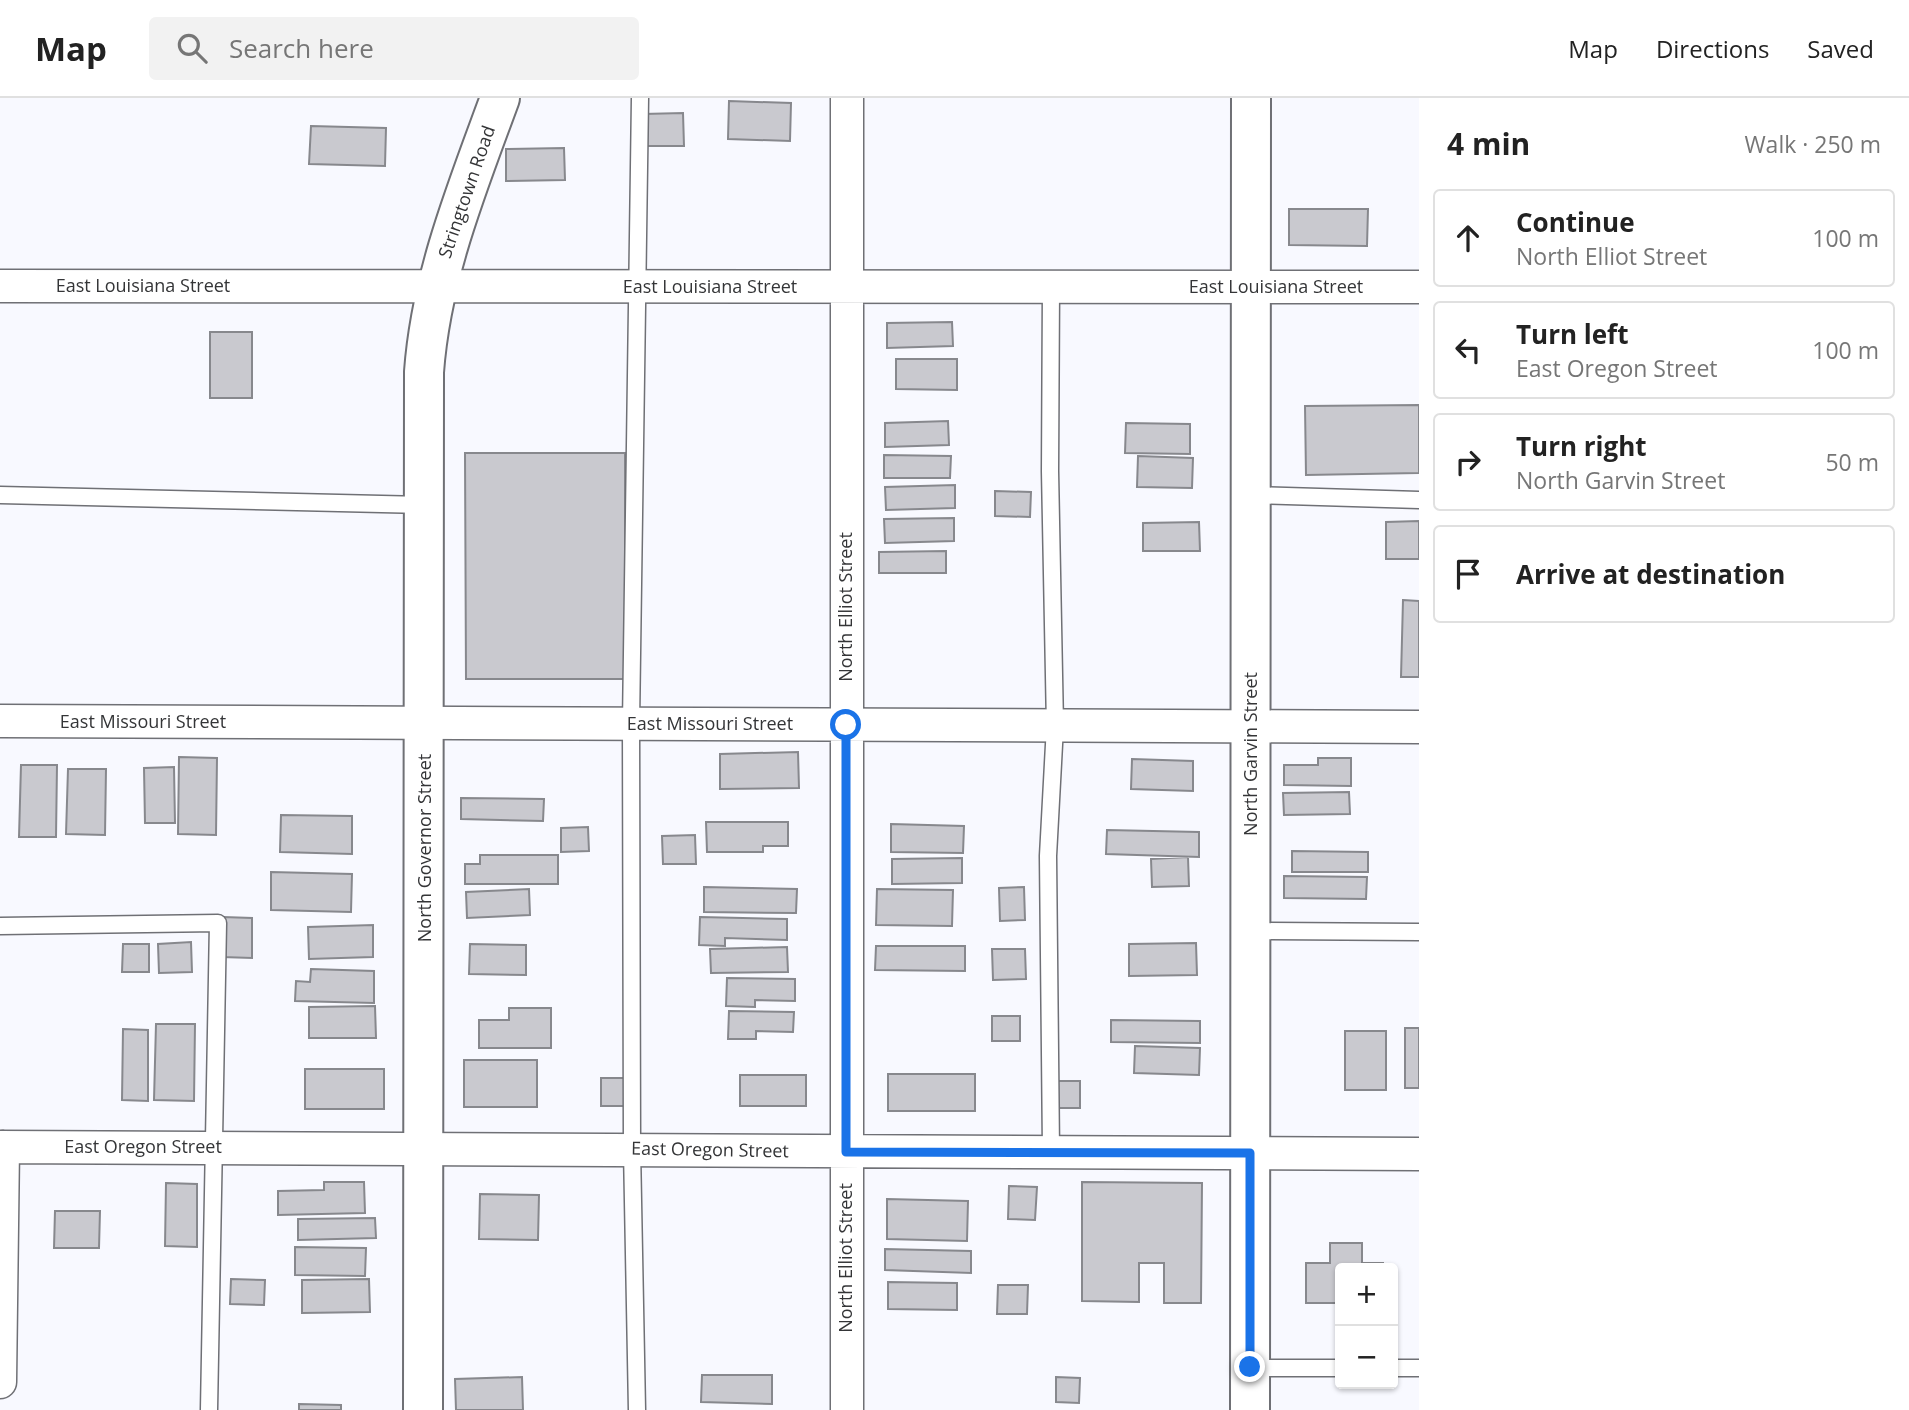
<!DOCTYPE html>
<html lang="en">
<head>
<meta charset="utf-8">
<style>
	:root { --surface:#fff; --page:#f2f2f2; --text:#222; --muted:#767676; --line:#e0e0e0 }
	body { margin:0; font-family:"Open Sans",sans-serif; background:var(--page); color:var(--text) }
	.controls { position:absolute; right:21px; bottom:21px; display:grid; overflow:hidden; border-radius:7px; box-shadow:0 2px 5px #0004 }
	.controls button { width:63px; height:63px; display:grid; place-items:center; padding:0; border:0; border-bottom:2px solid var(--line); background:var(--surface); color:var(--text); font:35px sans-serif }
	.stop { position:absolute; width:21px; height:21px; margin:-16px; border:5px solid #1a73e8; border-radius:50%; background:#fff }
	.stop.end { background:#1a73e8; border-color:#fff; box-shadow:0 2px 7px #0008 }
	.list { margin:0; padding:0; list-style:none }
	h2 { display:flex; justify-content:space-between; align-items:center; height:91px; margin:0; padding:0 28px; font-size:30px }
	h2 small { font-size:23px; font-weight:400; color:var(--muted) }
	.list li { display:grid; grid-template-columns:46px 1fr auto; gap:21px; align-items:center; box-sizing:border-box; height:98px; margin:0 14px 14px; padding:0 14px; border:2px solid var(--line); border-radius:7px }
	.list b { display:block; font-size:26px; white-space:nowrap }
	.list p { margin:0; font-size:23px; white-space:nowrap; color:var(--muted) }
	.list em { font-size:23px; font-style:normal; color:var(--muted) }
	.icon { flex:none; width:38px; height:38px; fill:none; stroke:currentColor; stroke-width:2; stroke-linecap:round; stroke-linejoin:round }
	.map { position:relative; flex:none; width:1419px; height:1312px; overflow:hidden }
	header { display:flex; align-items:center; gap:42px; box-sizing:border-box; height:98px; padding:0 35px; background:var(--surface); border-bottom:2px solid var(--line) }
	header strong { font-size:33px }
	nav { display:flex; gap:38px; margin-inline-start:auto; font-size:24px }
	.search { width:490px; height:63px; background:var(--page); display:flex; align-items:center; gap:18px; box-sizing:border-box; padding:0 24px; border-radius:7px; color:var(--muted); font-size:26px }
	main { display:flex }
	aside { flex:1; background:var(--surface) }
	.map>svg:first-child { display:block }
</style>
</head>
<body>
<header>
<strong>Map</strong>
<div class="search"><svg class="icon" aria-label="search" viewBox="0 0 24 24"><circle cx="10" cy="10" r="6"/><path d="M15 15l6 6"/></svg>Search here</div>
<nav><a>Map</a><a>Directions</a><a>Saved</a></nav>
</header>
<main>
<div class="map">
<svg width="1419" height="1312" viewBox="0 0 1419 1312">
	<rect width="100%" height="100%" fill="#f8f9ff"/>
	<path fill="#c9c9cf" stroke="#87888d" stroke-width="2" d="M729 3 791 5 790 43 728 41Z
		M683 15 684 48H643V16Z
		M311 28 386 30 385 68 309 66Z
		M564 50 565 82 506 83V51Z
		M1289 111H1368L1367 148 1289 147Z
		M952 224 953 248 887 250V225Z
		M210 234H252V300H210Z
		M896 261H957V292L896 291Z
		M1419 307V375L1306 377 1305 308Z
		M948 323 949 347 885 349V325Z
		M1126 325 1190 326V356L1125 355Z
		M465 355H625V581H466Z
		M884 357 951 358 950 380H884Z
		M1138 358 1193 360 1192 390 1137 389Z
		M955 387V410L886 412 885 389Z
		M995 393 1031 394 1030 419 995 418Z
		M954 420V443L885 445 884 421Z
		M1419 423V461H1386V424Z
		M1199 424 1200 453H1143V425Z
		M946 453V475H879V454Z
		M1403 502 1419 503V579H1401Z
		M798 654 799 690 720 691V656Z
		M179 659 217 660 216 737 178 736Z
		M1318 660H1351V688L1284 687V667H1318Z
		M1132 661 1193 663V693L1131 691Z
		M21 667H57L56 739H19Z
		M174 669 175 725H145L144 670Z
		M68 671H106L105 737 66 736Z
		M1349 694 1350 716 1284 717 1283 695Z
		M461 700 544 701 543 723 461 721Z
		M281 717 352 718V756L280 754Z
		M706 724H788V748H763V754H707Z
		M891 726 964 728 963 755 891 754Z
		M588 729 589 753 561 754V730Z
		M1107 732 1199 734V759L1106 756Z
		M695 737 696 766H663L662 738Z
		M1292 753 1368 754V774H1292Z
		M480 757H558V786H465V766H480Z
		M1188 759 1189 788 1152 789 1151 761Z
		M962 760V785L892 786V761Z
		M271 774 352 776 351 814 271 812Z
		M1284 778 1367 779 1366 801 1284 800Z
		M704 789 797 791 796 815 704 814Z
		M1024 789 1025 822 1000 823 999 790Z
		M529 791 530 817 467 820 466 794Z
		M877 791 953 792 952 828 876 827Z
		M223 819 252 820V860L222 859Z
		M700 819 787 821V842L725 840V848L699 847Z
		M373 827V859L309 861 308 829Z
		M191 844 192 874 159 875 158 846Z
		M1196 845 1197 877 1129 878V846Z
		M123 846H149V874H122Z
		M470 846 526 847V877L469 876Z
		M876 848H965V873L875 872Z
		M787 849 788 874 711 875 710 851Z
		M992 851H1025L1026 881 993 882Z
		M311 871 374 873V905L295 903 296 883 310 884Z
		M727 880 795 881V903L755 902V909L726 908Z
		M375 908 376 940H309V909Z
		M509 910H551V950H479V922H509Z
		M729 913 794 914 793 934 756 933V941H728Z
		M992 918H1020V943H992Z
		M1111 922 1200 923V945L1111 944Z
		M156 926H195L194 1003 154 1002Z
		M1405 930H1419V990H1405Z
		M123 931 148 932V1003L122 1002Z
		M1345 933H1386V992H1345Z
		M1135 948 1200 950 1199 977 1134 975Z
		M464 962H537V1009H464Z
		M305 971H384V1011H305Z
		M888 976H975V1013H888Z
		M740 977H806V1008H740Z
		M601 980H626V1008H601Z
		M1053 983H1080V1010H1052Z
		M324 1084H364L365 1115 278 1117V1093L324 1092Z
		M1082 1084 1202 1085 1201 1205H1164V1165H1139V1204L1082 1203Z
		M166 1085 197 1086V1149L165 1148Z
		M1009 1088 1037 1089 1035 1122 1008 1121Z
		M480 1096 539 1097 538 1142 479 1141Z
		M887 1101 968 1103 967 1143 887 1141Z
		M55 1113H100L99 1150H54Z
		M375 1120 376 1140 298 1142V1121Z
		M1330 1145H1362V1165H1383V1170H1340V1205H1306V1165H1330Z
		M295 1149 366 1150 365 1178 295 1177Z
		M885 1151 971 1153V1175L885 1172Z
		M231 1181 265 1182 264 1207 230 1206Z
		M369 1181 370 1214 302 1215V1182Z
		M888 1184 957 1185V1212L888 1211Z
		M998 1187H1028L1027 1216H997Z
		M702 1277H772V1306L701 1304Z
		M522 1279 523 1312H456L455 1281Z
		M1056 1279 1080 1280 1079 1305 1056 1304Z
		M299 1306 341 1307V1312H299Z"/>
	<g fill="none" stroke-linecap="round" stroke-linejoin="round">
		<defs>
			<path id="lane" d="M0 397 424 407
				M1250 397 1419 402
				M0 828 218 825 209 1312
				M1250 833 1419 834
				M1051 1053 1048 758 1055 628 1050 373 1051 189
				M1250 1270H1340
				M1393 1270H1419
				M637 1312 632 1051 631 625 640 0"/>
			<path id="street" d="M0 188 1419 189
				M0 623 1419 629
				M0 1049 1419 1056
				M0 1284 3 1049
				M847 1312V0"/>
			<path id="secondary" d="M423 1312 424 274C431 178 467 90 500 0
				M1250 1312 1251 0"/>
		</defs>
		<use href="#lane" stroke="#6f7075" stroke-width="19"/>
		<use href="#street" stroke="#6f7075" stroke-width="35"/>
		<use href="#secondary" stroke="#6f7075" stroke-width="42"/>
		<use href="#lane" stroke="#fff" stroke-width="16"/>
		<use href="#street" stroke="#fff" stroke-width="32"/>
		<use href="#secondary" stroke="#fff" stroke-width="38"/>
	</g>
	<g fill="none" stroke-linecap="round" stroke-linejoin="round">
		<path stroke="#1a73e8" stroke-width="9" d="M846 627V1054L1250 1055V1269"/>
	</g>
	<g text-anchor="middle" stroke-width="6" stroke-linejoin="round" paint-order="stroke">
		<g font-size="18" fill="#343537" stroke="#fff">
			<text transform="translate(467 94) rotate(-71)" y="6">Stringtown Road</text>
			<text x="143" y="194">East Louisiana Street</text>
			<text x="710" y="195">East Louisiana Street</text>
			<text x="1276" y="195">East Louisiana Street</text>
			<text transform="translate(846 509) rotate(-90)" y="6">North Elliot Street</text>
			<text x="143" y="630">East Missouri Street</text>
			<text x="710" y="632">East Missouri Street</text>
			<text transform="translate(1251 656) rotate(-90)" y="6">North Garvin Street</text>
			<text transform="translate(425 750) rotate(-90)" y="6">North Governor Street</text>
			<text x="143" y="1055">East Oregon Street</text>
			<text transform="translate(710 1052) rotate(1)" y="6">East Oregon Street</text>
			<text transform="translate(846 1160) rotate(-90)" y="6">North Elliot Street</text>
		</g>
	</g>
</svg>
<div class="controls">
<button>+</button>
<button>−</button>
</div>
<div class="stop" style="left:846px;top:627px"></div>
<div class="stop end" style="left:1250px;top:1269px"></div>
</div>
<aside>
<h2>4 min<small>Walk · 250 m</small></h2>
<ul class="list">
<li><svg class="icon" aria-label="ahead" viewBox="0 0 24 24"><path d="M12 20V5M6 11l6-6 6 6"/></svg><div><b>Continue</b><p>North Elliot Street</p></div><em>100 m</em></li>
<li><svg class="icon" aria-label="left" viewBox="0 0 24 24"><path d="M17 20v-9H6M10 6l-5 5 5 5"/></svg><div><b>Turn left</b><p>East Oregon Street</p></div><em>100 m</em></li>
<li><svg class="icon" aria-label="right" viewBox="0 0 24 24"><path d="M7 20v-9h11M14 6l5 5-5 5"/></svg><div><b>Turn right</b><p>North Garvin Street</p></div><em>50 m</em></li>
<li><svg class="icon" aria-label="arrive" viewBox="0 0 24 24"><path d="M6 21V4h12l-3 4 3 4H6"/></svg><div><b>Arrive at destination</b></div></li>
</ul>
</aside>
</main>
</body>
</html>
